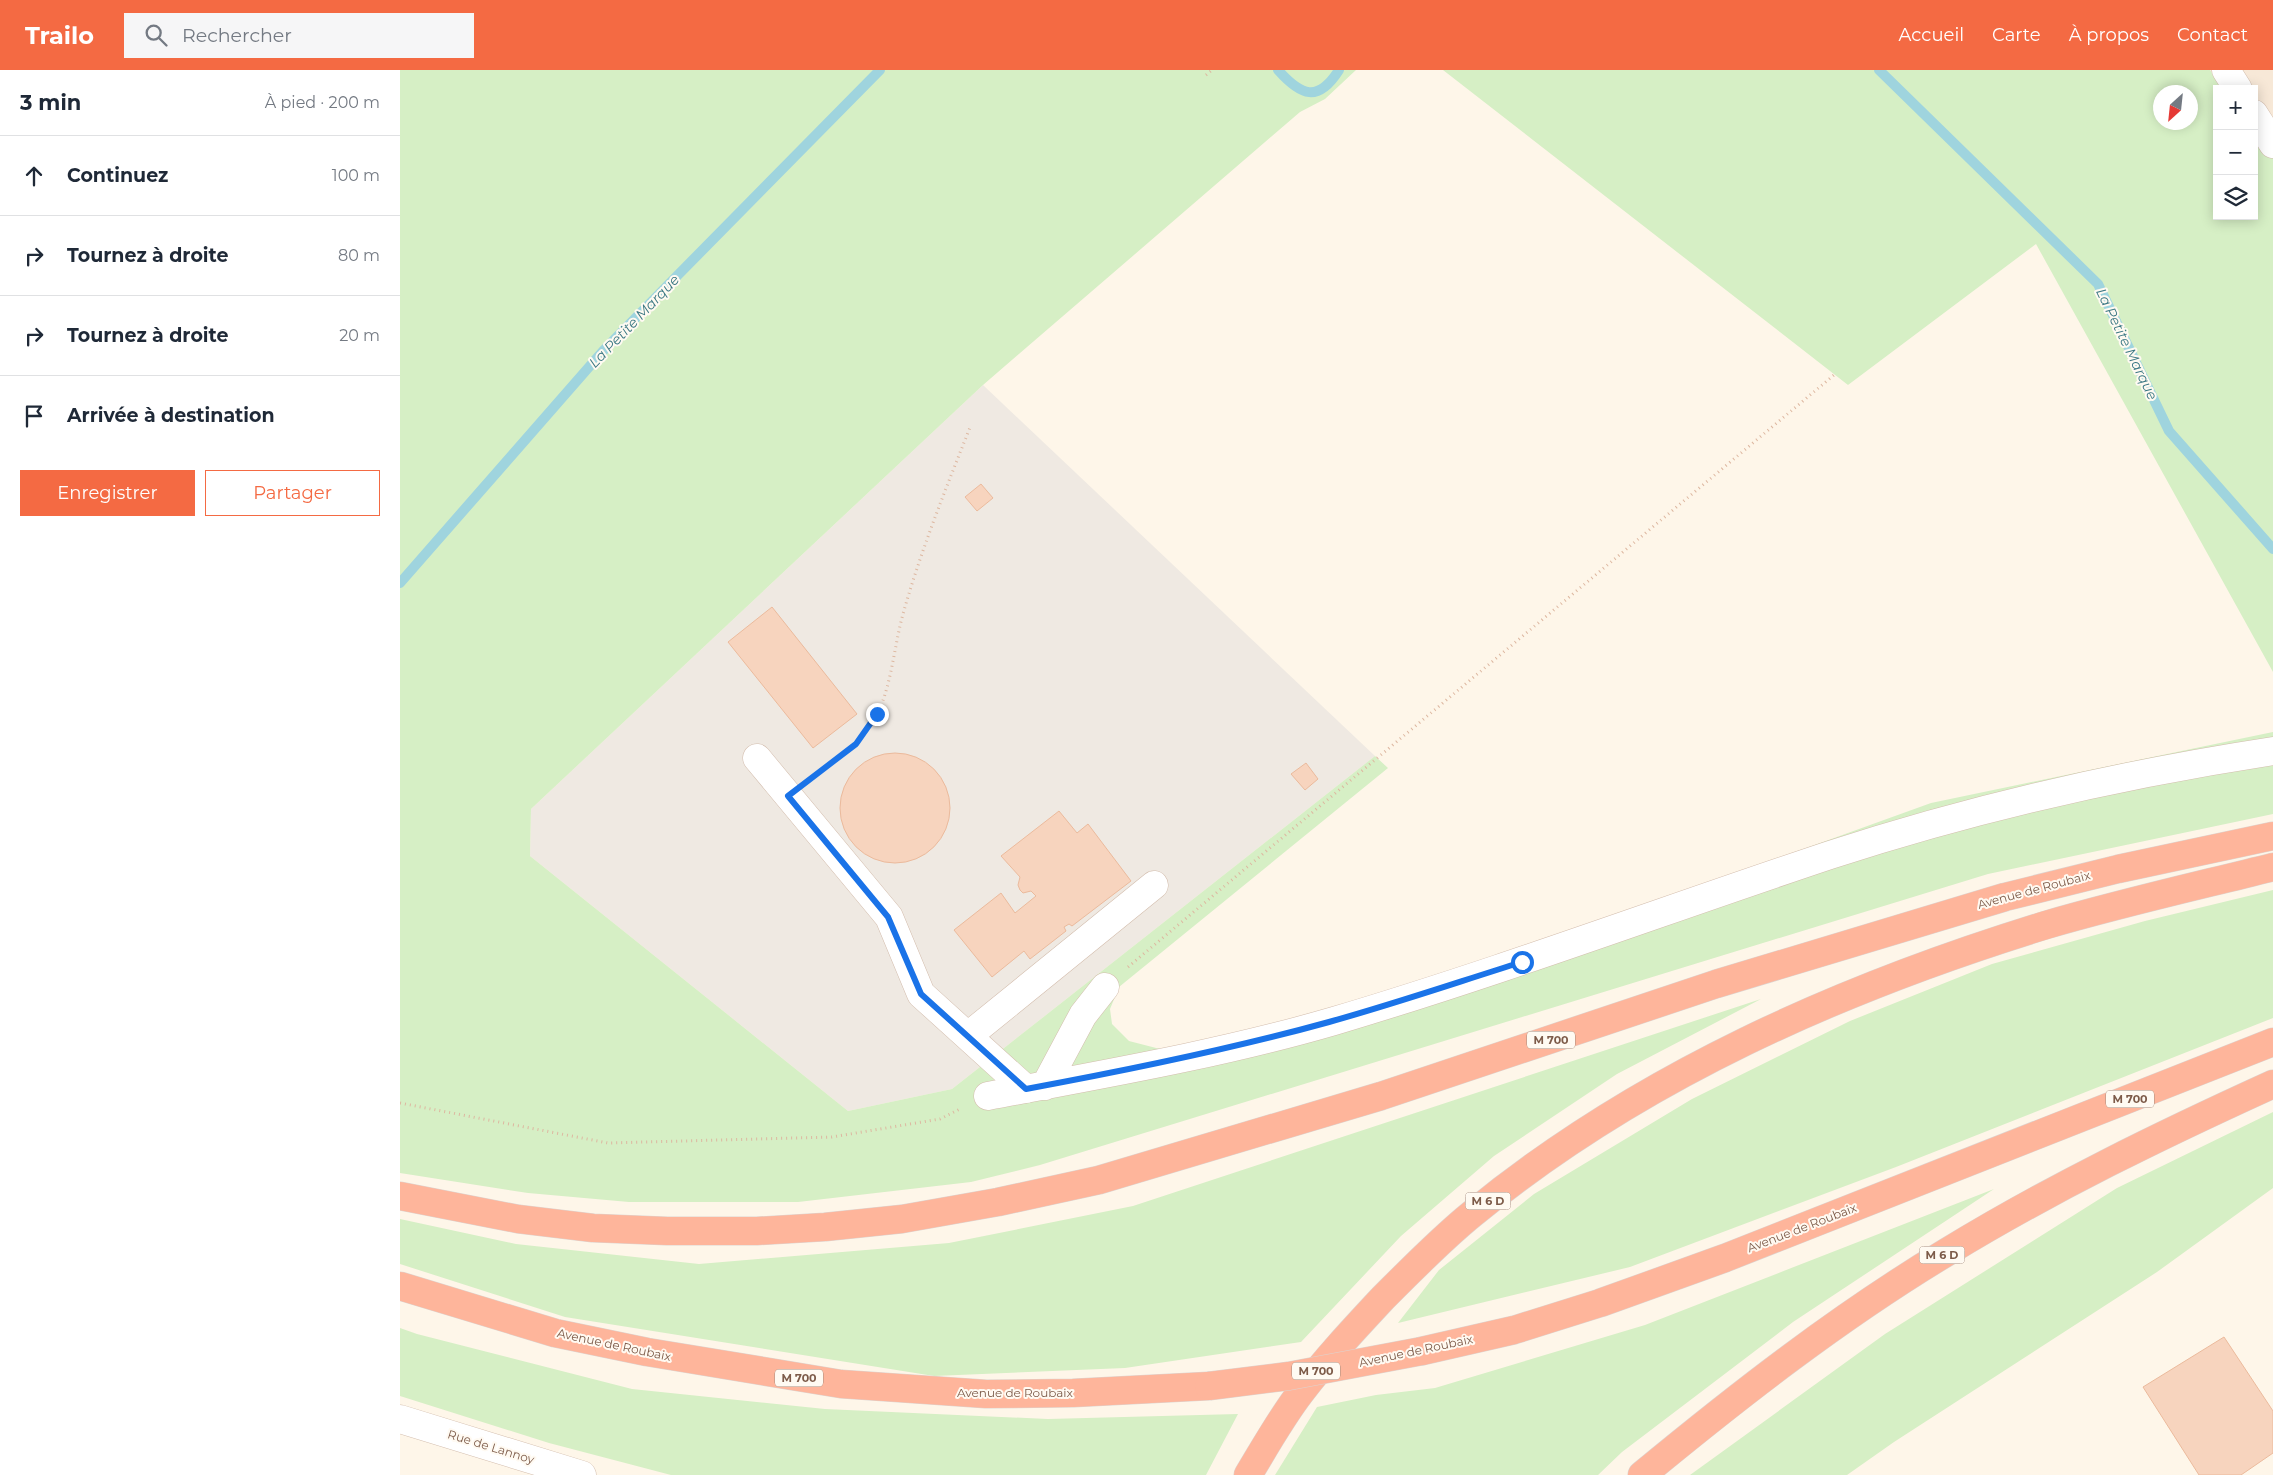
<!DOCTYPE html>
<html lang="fr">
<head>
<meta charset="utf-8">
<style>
	:root { --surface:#fff; --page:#f6f6f7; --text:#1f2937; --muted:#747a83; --line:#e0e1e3; --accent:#f46a43 }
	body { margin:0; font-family:Montserrat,sans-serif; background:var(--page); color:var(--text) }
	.controls { position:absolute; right:15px; top:15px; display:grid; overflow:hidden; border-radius:0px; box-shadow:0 2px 12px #0003 }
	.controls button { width:45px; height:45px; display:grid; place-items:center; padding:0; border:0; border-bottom:1px solid var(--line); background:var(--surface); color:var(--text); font:25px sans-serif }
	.compass { position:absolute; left:1753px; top:15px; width:45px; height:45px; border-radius:50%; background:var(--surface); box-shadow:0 2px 12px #0003; rotate:207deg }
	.stop { position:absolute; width:15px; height:15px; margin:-11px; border:4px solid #1a73e8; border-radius:50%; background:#fff }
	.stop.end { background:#1a73e8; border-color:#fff; box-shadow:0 1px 5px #0008 }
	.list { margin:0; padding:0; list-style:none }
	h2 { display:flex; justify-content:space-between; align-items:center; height:65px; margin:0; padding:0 20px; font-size:21px }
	h2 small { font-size:16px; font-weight:400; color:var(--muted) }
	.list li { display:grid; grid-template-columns:32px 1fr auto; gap:15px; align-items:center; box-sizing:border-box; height:80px; padding:0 20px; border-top:1px solid var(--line) }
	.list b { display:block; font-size:19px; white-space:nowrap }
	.list em { font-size:16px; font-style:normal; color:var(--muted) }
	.actions { display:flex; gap:10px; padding:15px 20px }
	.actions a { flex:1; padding:11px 0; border:1px solid var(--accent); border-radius:0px; text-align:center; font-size:18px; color:var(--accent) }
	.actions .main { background:var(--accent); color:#fff }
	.icon { flex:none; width:28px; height:28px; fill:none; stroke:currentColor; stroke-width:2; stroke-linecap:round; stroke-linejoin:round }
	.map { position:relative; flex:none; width:1873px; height:1405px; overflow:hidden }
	header { display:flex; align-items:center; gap:30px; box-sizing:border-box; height:70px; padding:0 25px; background:var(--accent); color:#fff }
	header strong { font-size:24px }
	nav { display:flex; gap:28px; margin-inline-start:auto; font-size:18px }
	.search { width:350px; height:45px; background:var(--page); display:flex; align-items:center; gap:12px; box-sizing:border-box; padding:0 18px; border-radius:0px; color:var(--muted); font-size:19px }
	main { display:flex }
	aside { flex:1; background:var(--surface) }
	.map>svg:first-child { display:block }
</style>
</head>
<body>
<header>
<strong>Trailo</strong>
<div class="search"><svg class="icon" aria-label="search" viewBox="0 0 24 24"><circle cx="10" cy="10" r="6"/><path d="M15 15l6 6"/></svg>Rechercher</div>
<nav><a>Accueil</a><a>Carte</a><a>À propos</a><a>Contact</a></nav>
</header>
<main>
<aside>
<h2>3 min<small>À pied · 200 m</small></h2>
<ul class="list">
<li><svg class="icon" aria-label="ahead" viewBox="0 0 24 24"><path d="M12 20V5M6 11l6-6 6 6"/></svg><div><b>Continuez</b></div><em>100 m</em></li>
<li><svg class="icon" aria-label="right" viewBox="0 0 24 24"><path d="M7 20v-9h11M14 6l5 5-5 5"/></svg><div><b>Tournez à droite</b></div><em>80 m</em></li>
<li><svg class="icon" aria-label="right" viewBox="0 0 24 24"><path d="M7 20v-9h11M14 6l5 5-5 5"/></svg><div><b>Tournez à droite</b></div><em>20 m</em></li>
<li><svg class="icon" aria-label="arrive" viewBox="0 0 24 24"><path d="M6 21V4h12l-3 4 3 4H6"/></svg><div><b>Arrivée à destination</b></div></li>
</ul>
<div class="actions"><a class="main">Enregistrer</a><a>Partager</a></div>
</aside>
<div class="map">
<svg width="1873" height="1405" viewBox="0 0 1873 1405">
	<rect width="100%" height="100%" fill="#fef6e9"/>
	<path fill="#f7e8d7" d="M1810 0H1873V51L1854 65V19H1823Z"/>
	<path fill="#efe9e2" d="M583 315 975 686 552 1019 448 1041 130 786 131 739Z"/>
	<path fill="#d6efc5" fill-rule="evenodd" d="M0 0H956L925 29 900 42 583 315 131 739 130 786 448 1041 552 1019 975 686 988 698 719 917 710 939 712 954 729 971 760 979 797 975 860 961 1118 882 1531 733 1873 662V744L1588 804 640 1095 571 1112 398 1132H229L128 1123 0 1103Z
		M1043 0H1810L1823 19H1817V146H1854V65L1873 51V602L1636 174 1448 315ZM1760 22H1790V52H1760Z
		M1873 820V948L1496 1097 1230 1197 998 1253 1039 1200 1134 1124 1292 1029 1450 951 1592 894 1745 851Z
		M1361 929 1217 1004 1094 1086 1001 1166 901 1272 725 1298 534 1306 165 1247 0 1194V1149L116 1174 299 1194 549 1173 733 1136Z
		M1873 1042V1118L1757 1202 1494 1372 1447 1405H1290L1485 1264 1717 1118Z
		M1594 1119 1393 1252 1222 1382 1198 1405H875L917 1337 976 1325 1035 1318 1245 1255Z
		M0 1258 17 1264 232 1319 425 1339 648 1349 838 1344 806 1405H271L149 1373 0 1326Z"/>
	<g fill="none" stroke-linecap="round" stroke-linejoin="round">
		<path stroke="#9fd4de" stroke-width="10" d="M878 0C901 26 918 33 939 0
			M1479 0 1698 214 1769 361 1873 479
			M0 513 203 281 480 0"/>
	</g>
	<path fill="#f7d4be" stroke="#ebba9c" d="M581 414 593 428 577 441 565 427Z
		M372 537 457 644 413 678 328 572Z
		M440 738a55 55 0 1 1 110 0a55 55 0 1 1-110 0Z
		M906 693 918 709 905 720 891 704Z
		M659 741 677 763 688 754 731 811 672 856 669 854 664 857 666 861 630 889 624 881 592 907 554 860 601 823 615 843 636 826 631 821 623 823 620 820 618 815 620 807 601 786Z
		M1824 1267 1873 1341V1383L1841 1405H1799L1743 1317Z"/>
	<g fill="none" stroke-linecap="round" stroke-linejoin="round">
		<defs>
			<path id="minor" d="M1826 0 1838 19
				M1854 44 1873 74
				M357 688 489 847 521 924 626 1019
				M568 966 754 815
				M645 1016 683 945 705 917
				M588 1026C704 1004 821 984 934 951 1102 901 1265 840 1430 785 1574 738 1723 704 1873 681
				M0 1349 182 1405"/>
			<path id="highway" d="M0 1126 118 1149 193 1158 267 1161H357L425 1157 502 1149 598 1132 699 1110 981 1026 1316 914 1605 827 1718 799 1873 766
				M0 1216 155 1263 247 1282 441 1314 586 1324 673 1323 809 1316
				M1022 1281 1114 1260 1200 1233 1325 1188 1873 972
				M848 1405C865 1377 881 1348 901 1322 926 1289 954 1259 982 1229 1011 1200 1040 1170 1072 1144 1239 1007 1441 918 1646 855 1721 833 1797 816 1873 797
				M1242 1405C1339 1325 1439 1247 1547 1182 1652 1118 1761 1065 1873 1014"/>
		</defs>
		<use href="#minor" stroke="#d3bdad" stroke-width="29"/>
		<use href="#highway" stroke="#ddd4d0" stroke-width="29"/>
		<path stroke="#ddb7a0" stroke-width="3" stroke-dasharray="1 4" stroke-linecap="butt" d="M806 5 812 0
			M413 706C437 688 465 672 478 643 492 612 494 577 503 544 521 480 546 418 571 355
			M728 897 1434 305
			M0 1033 208 1073 432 1067 540 1049 560 1039"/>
		<use href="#minor" stroke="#fff" stroke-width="28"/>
		<use href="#highway" stroke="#feb59b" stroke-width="28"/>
		<defs>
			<path id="highway-bridge" d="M809 1316 889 1306 1022 1281"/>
		</defs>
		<use href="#highway-bridge" stroke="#ddd4d0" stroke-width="29" stroke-linecap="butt"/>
		<use href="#highway-bridge" stroke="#feb59b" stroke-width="28"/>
	</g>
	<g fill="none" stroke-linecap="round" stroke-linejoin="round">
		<path stroke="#1a73e8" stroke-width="6" d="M477 644 456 674 388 726 488 847 521 924 626 1019C729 1000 828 980 929 952 994 934 1058 912 1122 892"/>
	</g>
	<g text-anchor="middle" stroke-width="4" stroke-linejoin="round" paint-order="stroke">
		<g fill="#fffaf2" stroke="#a48b7c" stroke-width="1">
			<rect x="1127" y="961.5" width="48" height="17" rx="4"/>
			<rect x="1706" y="1020.5" width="48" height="17" rx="4"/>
			<rect x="1065.5" y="1122.5" width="45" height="17" rx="4"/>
			<rect x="1519.5" y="1176.5" width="45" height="17" rx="4"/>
			<rect x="892" y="1292.5" width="48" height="17" rx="4"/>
			<rect x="375" y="1299.5" width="48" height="17" rx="4"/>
		</g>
		<g font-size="11" font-weight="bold" fill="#7d5b49">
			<text x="1151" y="974">M 700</text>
			<text x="1730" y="1033">M 700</text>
			<text x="1088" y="1135">M 6 D</text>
			<text x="1542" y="1189">M 6 D</text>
			<text x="916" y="1305">M 700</text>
			<text x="399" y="1312">M 700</text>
		</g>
		<g font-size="12" fill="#7d5b49" stroke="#fffaf2">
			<text transform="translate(1634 820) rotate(-15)" y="4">Avenue de Roubaix</text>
			<text transform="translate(1402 1158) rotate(-21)" y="4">Avenue de Roubaix</text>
			<text transform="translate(214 1275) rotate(12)" y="4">Avenue de Roubaix</text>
			<text transform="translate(1016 1281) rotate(-12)" y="4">Avenue de Roubaix</text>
			<text x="615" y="1327">Avenue de Roubaix</text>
			<text transform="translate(91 1377) rotate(17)" y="4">Rue de Lannoy</text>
		</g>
		<g font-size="14" font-style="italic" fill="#3a7783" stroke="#fffaf2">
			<text transform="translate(234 251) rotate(-46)" y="5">La Petite Marque</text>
			<text transform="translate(1727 274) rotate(64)" y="5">La Petite Marque</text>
		</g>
	</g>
</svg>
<div class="controls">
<button>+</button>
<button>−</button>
<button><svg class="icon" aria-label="layers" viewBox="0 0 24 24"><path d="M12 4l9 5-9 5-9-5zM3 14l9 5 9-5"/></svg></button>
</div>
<svg class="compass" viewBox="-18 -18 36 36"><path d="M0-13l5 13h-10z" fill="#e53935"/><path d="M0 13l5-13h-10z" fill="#747a83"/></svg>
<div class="stop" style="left:1122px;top:892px"></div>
<div class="stop end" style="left:477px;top:644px"></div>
</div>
</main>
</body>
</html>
